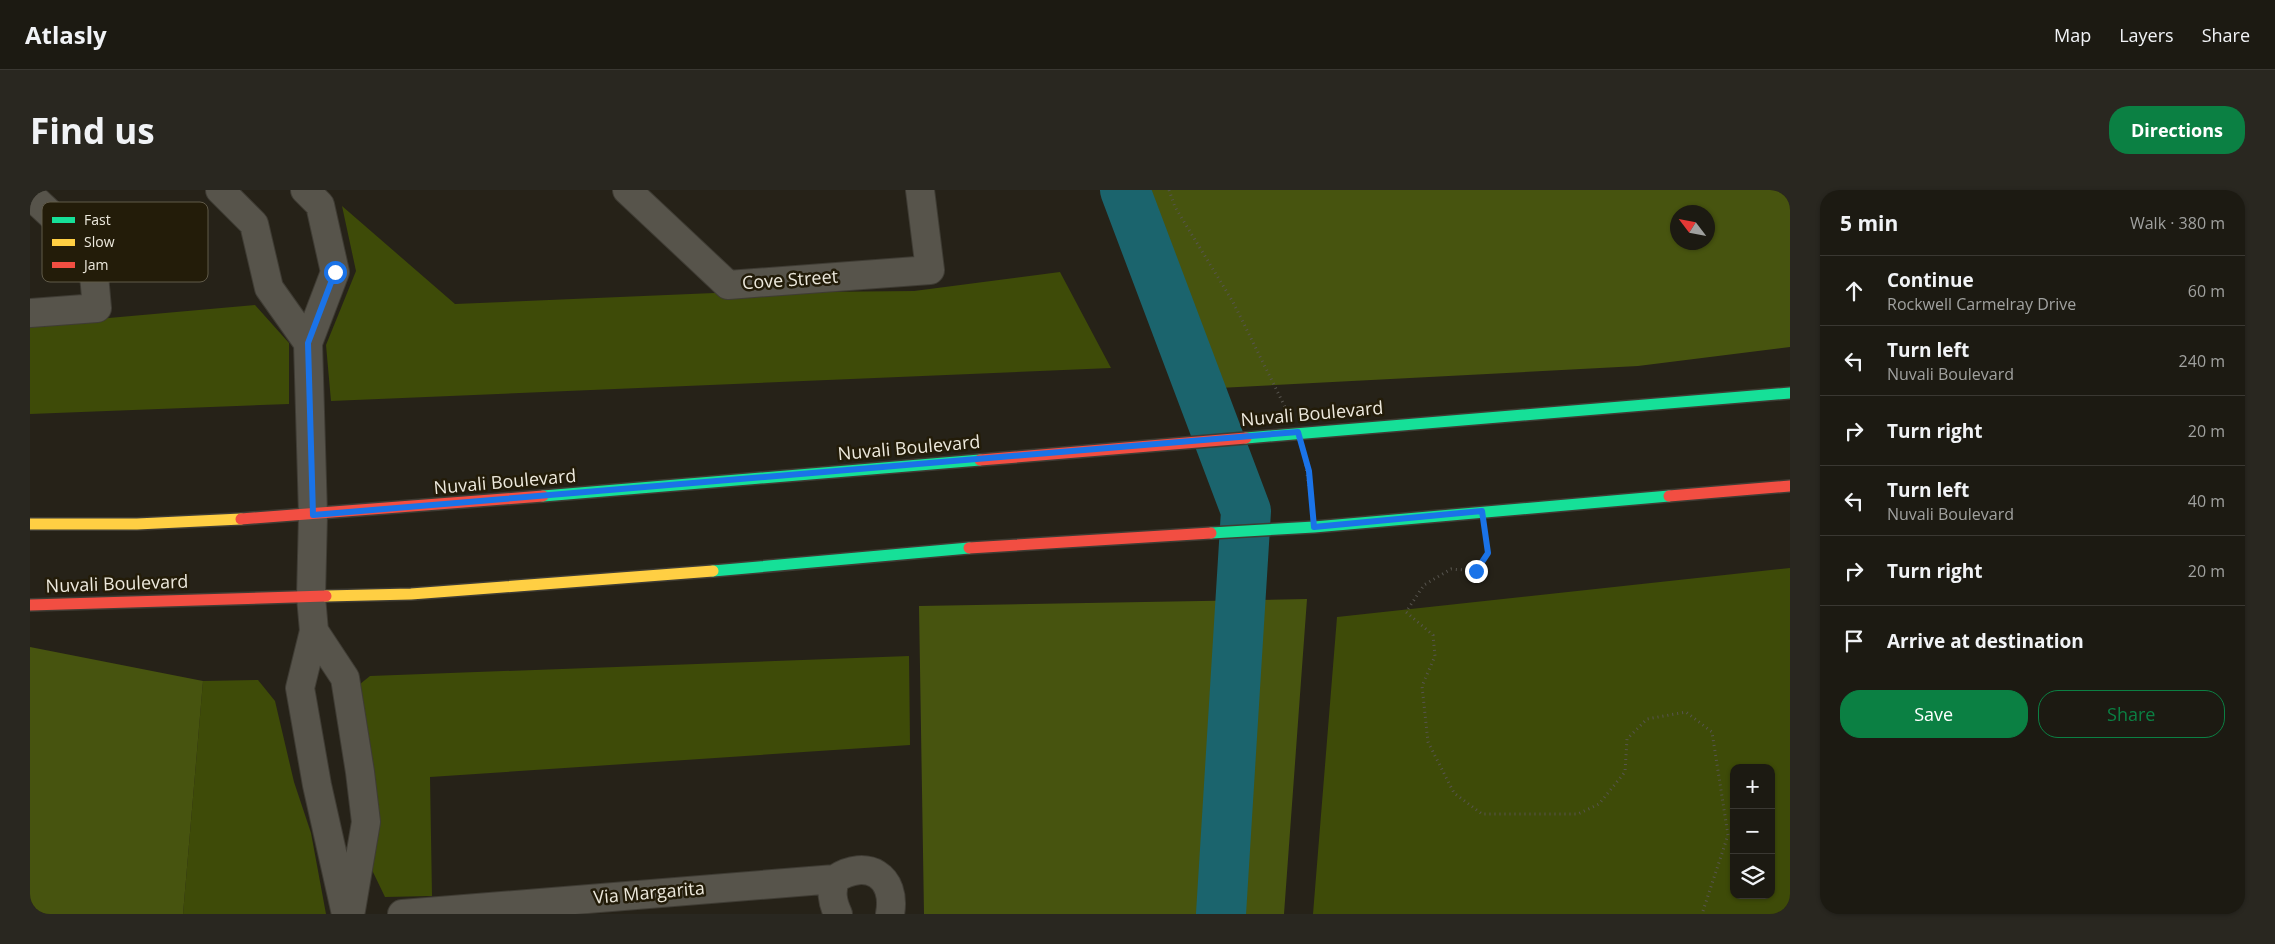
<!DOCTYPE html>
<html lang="en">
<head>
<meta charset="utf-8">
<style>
	:root { --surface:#1c1a12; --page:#292720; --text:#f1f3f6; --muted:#a0a19f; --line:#3a3832; --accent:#0b8043 }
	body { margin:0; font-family:"Open Sans",sans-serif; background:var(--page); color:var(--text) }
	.controls { position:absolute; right:15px; bottom:15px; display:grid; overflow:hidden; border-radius:10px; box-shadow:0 1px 4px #0004 }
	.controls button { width:45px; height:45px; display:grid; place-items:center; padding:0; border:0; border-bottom:1px solid var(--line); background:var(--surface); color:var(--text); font:25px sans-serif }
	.compass { position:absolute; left:1640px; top:15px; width:45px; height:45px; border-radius:50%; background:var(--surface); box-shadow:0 1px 4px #0004; rotate:302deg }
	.stop { position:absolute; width:15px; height:15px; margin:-11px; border:4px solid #1a73e8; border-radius:50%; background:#fff }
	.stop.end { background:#1a73e8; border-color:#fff; box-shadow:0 1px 5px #0008 }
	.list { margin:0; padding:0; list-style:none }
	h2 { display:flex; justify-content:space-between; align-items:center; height:65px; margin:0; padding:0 20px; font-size:21px }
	h2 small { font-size:16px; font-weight:400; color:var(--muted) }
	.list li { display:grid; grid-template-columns:32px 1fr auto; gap:15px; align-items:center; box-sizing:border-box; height:70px; padding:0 20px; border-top:1px solid var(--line) }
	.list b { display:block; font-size:19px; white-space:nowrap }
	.list p { margin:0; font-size:16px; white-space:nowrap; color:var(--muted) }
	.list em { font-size:16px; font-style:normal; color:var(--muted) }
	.actions { display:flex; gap:10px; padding:15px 20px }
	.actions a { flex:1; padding:11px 0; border:1px solid var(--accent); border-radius:20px; text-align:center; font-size:18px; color:var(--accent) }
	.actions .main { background:var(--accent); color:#fff }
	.icon { flex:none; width:28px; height:28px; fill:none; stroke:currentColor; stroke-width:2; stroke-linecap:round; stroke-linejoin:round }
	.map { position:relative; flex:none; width:1760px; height:724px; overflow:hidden; border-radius:20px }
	header { display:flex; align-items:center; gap:30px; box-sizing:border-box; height:70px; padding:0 25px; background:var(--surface); border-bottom:1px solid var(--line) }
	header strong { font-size:24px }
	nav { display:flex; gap:28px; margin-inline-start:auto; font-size:18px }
	.intro { display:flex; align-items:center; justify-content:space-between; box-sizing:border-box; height:120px; padding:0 30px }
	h1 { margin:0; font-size:35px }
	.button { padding:12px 22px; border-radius:20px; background:var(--accent); color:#fff; font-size:18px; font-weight:700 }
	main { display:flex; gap:30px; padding:0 30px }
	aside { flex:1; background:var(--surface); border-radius:20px; box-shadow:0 1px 4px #0004 }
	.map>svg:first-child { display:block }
</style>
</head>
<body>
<header>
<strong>Atlasly</strong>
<nav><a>Map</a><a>Layers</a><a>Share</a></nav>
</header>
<div class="intro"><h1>Find us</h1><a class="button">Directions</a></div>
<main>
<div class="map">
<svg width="1760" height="724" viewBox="0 0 1760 724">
	<rect width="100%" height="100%" fill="#262218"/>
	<path fill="#3e4b08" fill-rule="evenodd" d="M312 16 425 114 684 103 884 101 1030 82 1081 178 301 211 296 155 326 81Z
		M225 115 259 153V214L0 224V135Z
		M1760 378V724H1283L1307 427ZM1704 578H1741V705H1704Z
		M879 466 880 555 400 587 402 706 355 707 342 680 341 579 330 494 340 486Z
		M228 490 245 511 264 592 281 643 296 724H153L173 491Z"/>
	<path fill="#47540f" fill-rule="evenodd" d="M1095 0H1760V157L1608 176 1170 199ZM1648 22H1678V52H1648Z
		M1277 409 1254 724H894L889 416Z
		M0 457 173 491 153 724H0Z"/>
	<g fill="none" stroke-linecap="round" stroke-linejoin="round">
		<path stroke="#1b646d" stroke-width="50" d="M1095 0 1216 321 1191 724"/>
		<defs>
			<path id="street" d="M190 0 224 34 239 98 278 153
				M275 0 290 15 305 82 278 153 283 325 281 407 284 441 270 498 287 595 316 724
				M597 0 698 95 900 80 890 0
				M0 5 62 63 67 118 0 123
				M284 441 315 488 330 582 336 632 321 720
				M372 724 805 689
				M808 724C802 711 801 702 805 689 837 668 867 686 860 724"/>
			<path id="fast" d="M1216 248 1760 203
				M513 306 950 270
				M1181 343 1284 337 1639 306
				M683 381 939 358"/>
			<path id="slow" d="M0 334H107L211 329
				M296 406 381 404 683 381"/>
			<path id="jam" d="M950 270 1216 248
				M1639 306 1760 296
				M211 329 513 306
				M939 358 1181 343
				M0 415 296 406"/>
		</defs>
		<use href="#street" stroke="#3f3c34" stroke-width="30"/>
		<use href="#fast" stroke="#3f3c34" stroke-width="14"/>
		<use href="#slow" stroke="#3f3c34" stroke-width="14"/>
		<use href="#jam" stroke="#3f3c34" stroke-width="14"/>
		<path stroke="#57544e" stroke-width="3" stroke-dasharray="1 4" stroke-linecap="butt" d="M1139 0 1145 17 1203 112 1255 217
			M1275 270 1281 310
			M1456 349 1458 363 1446 381 1421 379 1394 395 1376 422 1403 445 1405 466 1392 496 1398 552 1424 603 1452 624H1548L1569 614 1595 582 1597 549 1617 529 1656 522 1682 542 1698 645 1672 724"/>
		<use href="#street" stroke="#57544b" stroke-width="28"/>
		<use href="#fast" stroke="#16e098" stroke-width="11"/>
		<use href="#slow" stroke="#ffcf43" stroke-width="11"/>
		<use href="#jam" stroke="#f24e42" stroke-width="11"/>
	</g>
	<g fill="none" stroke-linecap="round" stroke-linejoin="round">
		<path stroke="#1a73e8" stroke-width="6" d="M305 82 278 153 283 325 1268 242 1279 281 1284 337 1452 321 1458 363 1446 381"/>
	</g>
	<g text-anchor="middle" stroke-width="5" stroke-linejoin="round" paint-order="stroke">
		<g font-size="18" fill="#ede9dd" stroke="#231c09">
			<text transform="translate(760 90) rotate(-4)" y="6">Cove Street</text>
			<text transform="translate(1282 224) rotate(-5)" y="6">Nuvali Boulevard</text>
			<text transform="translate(879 258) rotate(-5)" y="6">Nuvali Boulevard</text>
			<text transform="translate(475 292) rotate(-5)" y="6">Nuvali Boulevard</text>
			<text transform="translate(87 394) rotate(-2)" y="6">Nuvali Boulevard</text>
			<text transform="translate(619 703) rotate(-5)" y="6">Via Margarita</text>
		</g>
	</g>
	<rect x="12" y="12" width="166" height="80" rx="8" fill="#231c09" stroke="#605a49" stroke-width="1"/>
	<rect x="22" y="27" width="23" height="6" fill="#16e098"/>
	<rect x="22" y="49" width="23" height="7" fill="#ffcf43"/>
	<rect x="22" y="72" width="23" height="6" fill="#f24e42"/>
	<g font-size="14" fill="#ede9dd">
		<text x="54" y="35">Fast</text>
		<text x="54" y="57">Slow</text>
		<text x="54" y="80">Jam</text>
	</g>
</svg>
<div class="controls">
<button>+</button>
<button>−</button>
<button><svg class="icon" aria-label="layers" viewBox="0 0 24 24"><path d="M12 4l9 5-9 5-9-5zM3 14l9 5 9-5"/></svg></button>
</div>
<svg class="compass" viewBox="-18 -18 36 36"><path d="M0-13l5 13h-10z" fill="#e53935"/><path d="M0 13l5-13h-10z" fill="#a0a19f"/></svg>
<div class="stop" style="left:305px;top:82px"></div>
<div class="stop end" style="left:1446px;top:381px"></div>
</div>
<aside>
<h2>5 min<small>Walk · 380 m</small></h2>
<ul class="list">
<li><svg class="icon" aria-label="ahead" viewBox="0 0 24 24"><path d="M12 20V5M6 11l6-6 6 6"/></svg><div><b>Continue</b><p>Rockwell Carmelray Drive</p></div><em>60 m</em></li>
<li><svg class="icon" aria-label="left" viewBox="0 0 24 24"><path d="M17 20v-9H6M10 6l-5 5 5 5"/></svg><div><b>Turn left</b><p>Nuvali Boulevard</p></div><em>240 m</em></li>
<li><svg class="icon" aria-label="right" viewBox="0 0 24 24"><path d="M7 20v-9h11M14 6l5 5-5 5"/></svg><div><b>Turn right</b></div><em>20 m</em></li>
<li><svg class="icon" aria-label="left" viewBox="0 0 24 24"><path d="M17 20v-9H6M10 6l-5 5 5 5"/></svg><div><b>Turn left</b><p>Nuvali Boulevard</p></div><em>40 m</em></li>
<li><svg class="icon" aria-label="right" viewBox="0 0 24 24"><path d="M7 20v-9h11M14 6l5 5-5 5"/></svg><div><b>Turn right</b></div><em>20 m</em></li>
<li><svg class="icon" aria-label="arrive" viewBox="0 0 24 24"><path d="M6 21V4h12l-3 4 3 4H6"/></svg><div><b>Arrive at destination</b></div></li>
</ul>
<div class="actions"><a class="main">Save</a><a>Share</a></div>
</aside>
</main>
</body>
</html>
